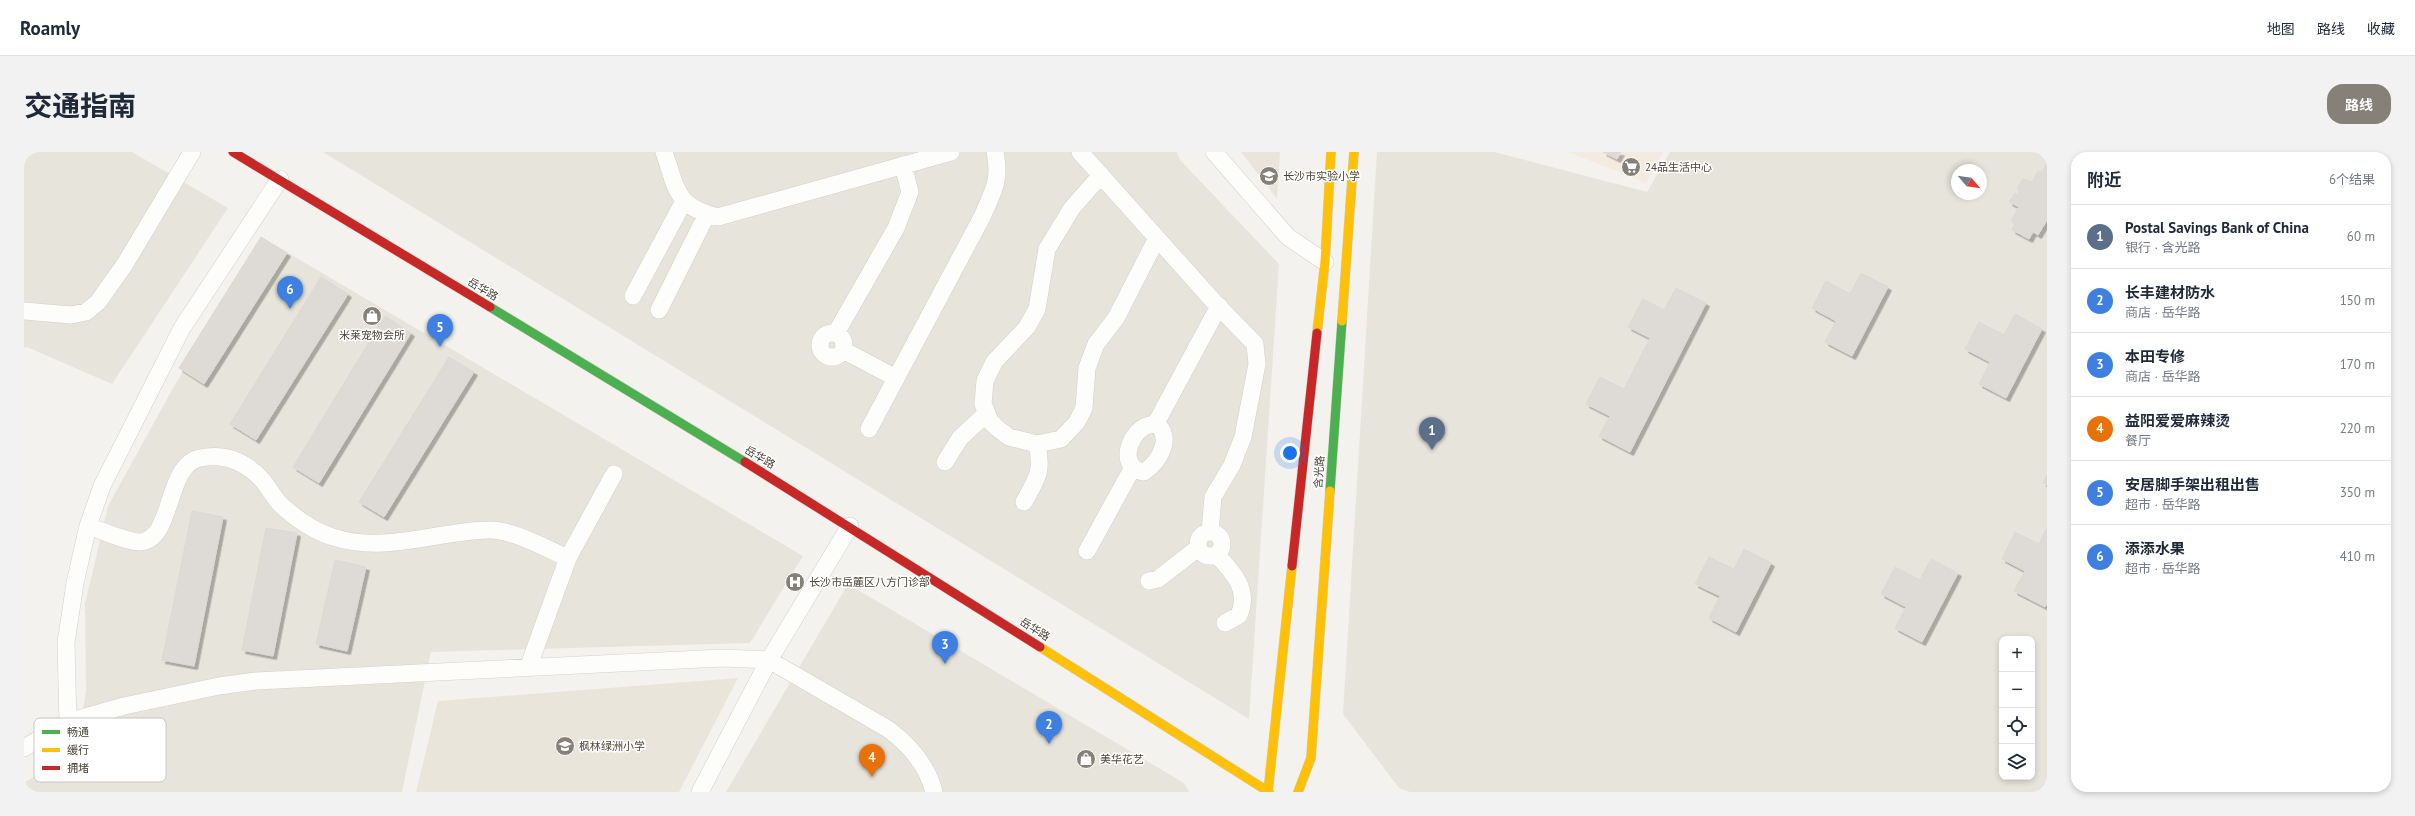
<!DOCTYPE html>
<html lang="zh">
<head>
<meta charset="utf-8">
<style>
	:root { --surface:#fff; --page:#f2f2f3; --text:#1f2937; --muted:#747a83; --line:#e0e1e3; --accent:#868178 }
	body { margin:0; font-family:"PT Sans","Noto Sans SC",sans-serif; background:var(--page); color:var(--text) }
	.controls { position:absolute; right:12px; bottom:12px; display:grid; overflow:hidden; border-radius:8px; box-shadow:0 2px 6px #0003 }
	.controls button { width:36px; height:36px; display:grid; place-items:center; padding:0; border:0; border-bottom:1px solid var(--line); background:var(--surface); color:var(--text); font:20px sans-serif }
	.compass { position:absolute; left:1927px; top:12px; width:36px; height:36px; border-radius:50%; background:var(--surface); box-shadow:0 2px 6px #0003; rotate:119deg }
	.you { position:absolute; left:1266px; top:301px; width:14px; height:14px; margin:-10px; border:3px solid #fff; border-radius:50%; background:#1a73e8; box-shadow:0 0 0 6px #1a73e833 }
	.badge { display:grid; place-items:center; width:26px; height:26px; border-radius:50%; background:var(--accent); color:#fff; font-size:13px; font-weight:700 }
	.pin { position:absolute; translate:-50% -33px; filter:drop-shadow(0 1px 2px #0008) }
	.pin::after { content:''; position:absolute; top:21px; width:14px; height:12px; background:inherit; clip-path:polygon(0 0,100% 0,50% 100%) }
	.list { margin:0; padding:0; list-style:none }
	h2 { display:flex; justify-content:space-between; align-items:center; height:52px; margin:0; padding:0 16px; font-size:17px }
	h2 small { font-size:13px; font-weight:400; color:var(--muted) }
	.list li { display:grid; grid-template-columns:26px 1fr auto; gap:12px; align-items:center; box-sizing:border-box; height:64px; padding:0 16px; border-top:1px solid var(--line) }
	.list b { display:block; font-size:15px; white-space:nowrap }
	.list p { margin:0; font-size:13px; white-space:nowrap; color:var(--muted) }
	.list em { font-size:13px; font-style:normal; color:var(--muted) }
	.icon { flex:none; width:22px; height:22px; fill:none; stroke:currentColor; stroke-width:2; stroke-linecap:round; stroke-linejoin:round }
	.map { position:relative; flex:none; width:2023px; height:640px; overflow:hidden; border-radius:16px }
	header { display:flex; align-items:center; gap:24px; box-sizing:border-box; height:56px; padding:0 20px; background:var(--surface); border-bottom:1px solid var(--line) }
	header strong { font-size:19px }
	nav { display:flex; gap:22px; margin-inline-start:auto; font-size:14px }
	.intro { display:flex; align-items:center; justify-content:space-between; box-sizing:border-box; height:96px; padding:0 24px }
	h1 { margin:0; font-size:28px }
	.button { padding:10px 18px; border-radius:16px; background:var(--accent); color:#fff; font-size:14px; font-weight:700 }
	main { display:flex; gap:24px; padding:0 24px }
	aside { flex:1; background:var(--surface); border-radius:16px; box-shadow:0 2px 6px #0003 }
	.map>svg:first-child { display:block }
</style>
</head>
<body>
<header>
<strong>Roamly</strong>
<nav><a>地图</a><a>路线</a><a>收藏</a></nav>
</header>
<div class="intro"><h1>交通指南</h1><a class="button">路线</a></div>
<main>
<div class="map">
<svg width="2023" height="640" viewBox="0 0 2023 640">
	<defs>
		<filter id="shadow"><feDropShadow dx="3.5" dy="3.5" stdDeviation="0" flood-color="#0004"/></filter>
	</defs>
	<rect width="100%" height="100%" fill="#f4f2ee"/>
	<path fill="#e7e4dc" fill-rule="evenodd" d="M0 0H108L204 56 88 232 3 195 0 196Z
		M299 0H1153L1156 8 1255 112 1225 567Z
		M1353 0H1470L1623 40 1646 0H2023V640H1386L1375 636 1319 562ZM1933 18H1957V42H1933ZM1978 487H2008V625H1978Z
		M237 85 779 404 726 491 407 500 378 640H0V631L53 595 62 539 61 452 84 354 148 238Z
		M824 432 1160 631 1165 640H702Z"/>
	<path fill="#f3ebdf" d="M1544 0H1639L1622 31Z"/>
	<path fill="#eae5da" d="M1217 0H1256L1253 47Z
		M714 526 655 640H392L414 549Z"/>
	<path fill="#dedbd6" stroke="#dcd9d4" filter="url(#shadow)" d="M1579 0H1597L1593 7Z
		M2023 11V68L2014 83 2009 80 2005 87 1988 78 1991 72 1987 69 1995 55 1985 50 1991 41 1993 43 1996 38 1993 36 1999 27 2008 30 2014 19 2017 21Z
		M237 85 263 101 180 232 155 216Z
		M1837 121 1864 135 1828 204 1801 190 1812 169 1788 156 1802 129 1826 142Z
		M297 125 324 142 232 288 206 272Z
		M1652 136 1682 151 1606 300 1575 284 1586 264 1562 252 1576 225 1600 237 1626 186 1604 175 1619 147 1640 158Z
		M1991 162 2018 177 1982 246 1955 232 1966 210 1941 197 1955 170 1980 183Z
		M361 164 387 181 295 331 269 315Z
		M425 205 450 220 360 365 335 350Z
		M2023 323V332L2019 331Z
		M168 359 199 365 170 514 138 508Z
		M242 376 273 381 249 504 218 498Z
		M2023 376V451L2021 455 1990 439 2001 419 1978 407 1991 380 2015 392Z
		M1720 397 1747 411 1712 480 1685 466 1696 444 1671 432 1685 405 1710 417Z
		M1907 407 1934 421 1898 490 1871 476 1882 455 1857 442 1871 415 1896 428Z
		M311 408 342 415 323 499 292 492Z"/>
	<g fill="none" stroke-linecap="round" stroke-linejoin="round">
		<defs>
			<path id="street" d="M640 0C653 37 651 55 694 65L927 0
				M1056 0 1192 152 1231 192 1233 212 1219 285 1208 313 1189 345 1186 380
				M1190 0 1264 85 1301 110
				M1077 23 1048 56 1023 97 1013 157 1003 175 970 210 961 229 959 252 966 269 973 276 985 285 1013 292 1037 287 1053 270 1060 256 1063 216 1072 192 1092 166 1133 86
				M609 144 660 49
				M635 158 683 62
				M0 159 47 163 62 160 74 150 101 112 168 0
				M812 181 872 76 886 40 879 13
				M796 193a12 12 0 1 1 24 0a12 12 0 1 1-24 0Z
				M819 198 872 226
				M1132 271C1150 286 1135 310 1120 320 1095 317 1103 285 1120 275 1123 273 1128 273 1132 271L1195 154
				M845 277 958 65C969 40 977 28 971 0
				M921 310 936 286 963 261
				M1000 350C1013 327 1019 320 1013 292
				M64 374C77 378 102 390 116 390 150 388 141 313 176 306 202 301 223 310 240 330 245 337 250 345 256 352 271 366 290 379 309 385 360 402 413 379 465 378 487 377 523 397 544 406
				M1174 392a12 12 0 1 1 24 0a12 12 0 1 1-24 0Z
				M1063 399 1108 317
				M1193 403C1209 420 1226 438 1215 463L1201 471
				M1125 429 1134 427 1174 396
				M504 516 544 406 590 322
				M44 570 42 491 51 431 64 374 78 334 158 176 256 27
				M0 596 44 570 100 554 195 534 232 529 698 506 745 508 864 577C886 593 903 613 910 640
				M676 640 745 508 826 374"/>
			<path id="fast" d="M466 155 721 310
				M1306 339 1318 169"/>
			<path id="slow" d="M1318 169 1330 0
				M1293 181 1301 110 1307 0
				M1016 495 1245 640
				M1244 640 1268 414
				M1274 640 1287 606 1306 339"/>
			<path id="jam" d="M209 0 466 155
				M721 310 1016 495
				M1268 414 1293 181"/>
		</defs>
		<use href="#street" stroke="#d2d0cb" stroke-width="18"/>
		<use href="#fast" stroke="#d3cfc5" stroke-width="10"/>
		<use href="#slow" stroke="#d3cfc5" stroke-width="10"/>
		<use href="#jam" stroke="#d3cfc5" stroke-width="10"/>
		<use href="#street" stroke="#fdfdfc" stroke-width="17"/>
		<use href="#fast" stroke="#4caf50" stroke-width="9"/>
		<use href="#slow" stroke="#ffc107" stroke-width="9"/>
		<use href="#jam" stroke="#c62828" stroke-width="9"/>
	</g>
	<defs>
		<symbol id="supermarket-disc" viewBox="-11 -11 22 22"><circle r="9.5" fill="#868178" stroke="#fff"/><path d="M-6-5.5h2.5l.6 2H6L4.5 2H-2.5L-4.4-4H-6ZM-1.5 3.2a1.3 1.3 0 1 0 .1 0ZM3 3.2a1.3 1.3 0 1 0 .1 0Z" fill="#fff"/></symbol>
		<symbol id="school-disc" viewBox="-11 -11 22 22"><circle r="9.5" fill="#868178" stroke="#fff"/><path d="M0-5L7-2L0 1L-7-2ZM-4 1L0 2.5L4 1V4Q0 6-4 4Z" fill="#fff"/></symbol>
		<symbol id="shop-disc" viewBox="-11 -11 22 22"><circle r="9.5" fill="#868178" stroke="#fff"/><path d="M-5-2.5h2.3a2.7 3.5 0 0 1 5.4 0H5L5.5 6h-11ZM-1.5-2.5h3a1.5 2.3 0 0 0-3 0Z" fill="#fff"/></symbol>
		<symbol id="hospital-disc" viewBox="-11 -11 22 22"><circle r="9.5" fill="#868178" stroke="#fff"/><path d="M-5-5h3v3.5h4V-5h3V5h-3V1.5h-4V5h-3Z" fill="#fff"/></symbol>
	</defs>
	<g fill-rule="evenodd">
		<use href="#supermarket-disc" x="1596" y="4" width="22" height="22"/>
		<use href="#school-disc" x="1234" y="13" width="22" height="22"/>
		<use href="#shop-disc" x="337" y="153" width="22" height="22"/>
		<use href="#hospital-disc" x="760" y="419" width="22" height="22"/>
		<use href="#school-disc" x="530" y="583" width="22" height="22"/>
		<use href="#shop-disc" x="1051" y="596" width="22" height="22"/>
	</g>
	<g text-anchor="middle" stroke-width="3" stroke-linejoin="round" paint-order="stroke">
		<g font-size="11" fill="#4b4439" stroke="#fff" text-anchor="start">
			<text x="1621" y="19">24品生活中心</text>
			<text x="1259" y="28">长沙市实验小学</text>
			<text x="348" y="187" text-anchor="middle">米莱宠物会所</text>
			<text x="785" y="434">长沙市岳麓区八方门诊部</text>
			<text x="555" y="598">枫林绿洲小学</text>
			<text x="1076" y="611">美华花艺</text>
		</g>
		<g font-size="11" fill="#4b4439" stroke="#fff">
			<text transform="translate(459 137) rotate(31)" y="4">岳华路</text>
			<text transform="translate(736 305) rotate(31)" y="4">岳华路</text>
			<text transform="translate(1295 320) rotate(-86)" y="4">含光路</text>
			<text transform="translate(1011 477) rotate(32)" y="4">岳华路</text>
		</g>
	</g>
	<rect x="10" y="566" width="132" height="64" rx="6" fill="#fff" stroke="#c9c7c4" stroke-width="1"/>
	<rect x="18" y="578" width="18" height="4" fill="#4caf50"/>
	<rect x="18" y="596" width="18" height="4" fill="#ffc107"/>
	<rect x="18" y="614" width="18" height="4" fill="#c62828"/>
	<g font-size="11" fill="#4b4439">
		<text x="43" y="584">畅通</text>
		<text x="43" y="602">缓行</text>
		<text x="43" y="620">拥堵</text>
	</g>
</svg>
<div class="controls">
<button>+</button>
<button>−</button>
<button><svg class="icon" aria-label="locate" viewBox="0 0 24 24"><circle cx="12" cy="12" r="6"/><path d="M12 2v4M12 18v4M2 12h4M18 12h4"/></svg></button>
<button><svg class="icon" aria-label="layers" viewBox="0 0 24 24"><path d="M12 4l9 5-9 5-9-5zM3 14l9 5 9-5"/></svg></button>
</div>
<svg class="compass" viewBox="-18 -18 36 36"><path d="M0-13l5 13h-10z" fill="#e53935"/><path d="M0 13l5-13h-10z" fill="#747a83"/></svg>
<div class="you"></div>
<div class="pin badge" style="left:1408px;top:298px;background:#5c6f8a">1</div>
<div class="pin badge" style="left:1025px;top:592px;background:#3f7fe0">2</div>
<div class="pin badge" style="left:921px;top:512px;background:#3f7fe0">3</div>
<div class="pin badge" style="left:848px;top:625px;background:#e8710a">4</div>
<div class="pin badge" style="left:416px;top:195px;background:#3f7fe0">5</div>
<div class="pin badge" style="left:266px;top:157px;background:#3f7fe0">6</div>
</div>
<aside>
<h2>附近<small>6个结果</small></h2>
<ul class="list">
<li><span class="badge" style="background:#5c6f8a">1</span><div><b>Postal Savings Bank of China</b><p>银行 · 含光路</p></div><em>60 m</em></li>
<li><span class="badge" style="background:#3f7fe0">2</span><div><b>长丰建材防水</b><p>商店 · 岳华路</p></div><em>150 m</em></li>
<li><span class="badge" style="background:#3f7fe0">3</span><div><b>本田专修</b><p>商店 · 岳华路</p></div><em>170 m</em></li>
<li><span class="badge" style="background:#e8710a">4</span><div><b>益阳爱爱麻辣烫</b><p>餐厅</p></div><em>220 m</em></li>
<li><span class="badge" style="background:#3f7fe0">5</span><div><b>安居脚手架出租出售</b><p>超市 · 岳华路</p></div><em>350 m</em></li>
<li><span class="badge" style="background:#3f7fe0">6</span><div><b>添添水果</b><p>超市 · 岳华路</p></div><em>410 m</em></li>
</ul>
</aside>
</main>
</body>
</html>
